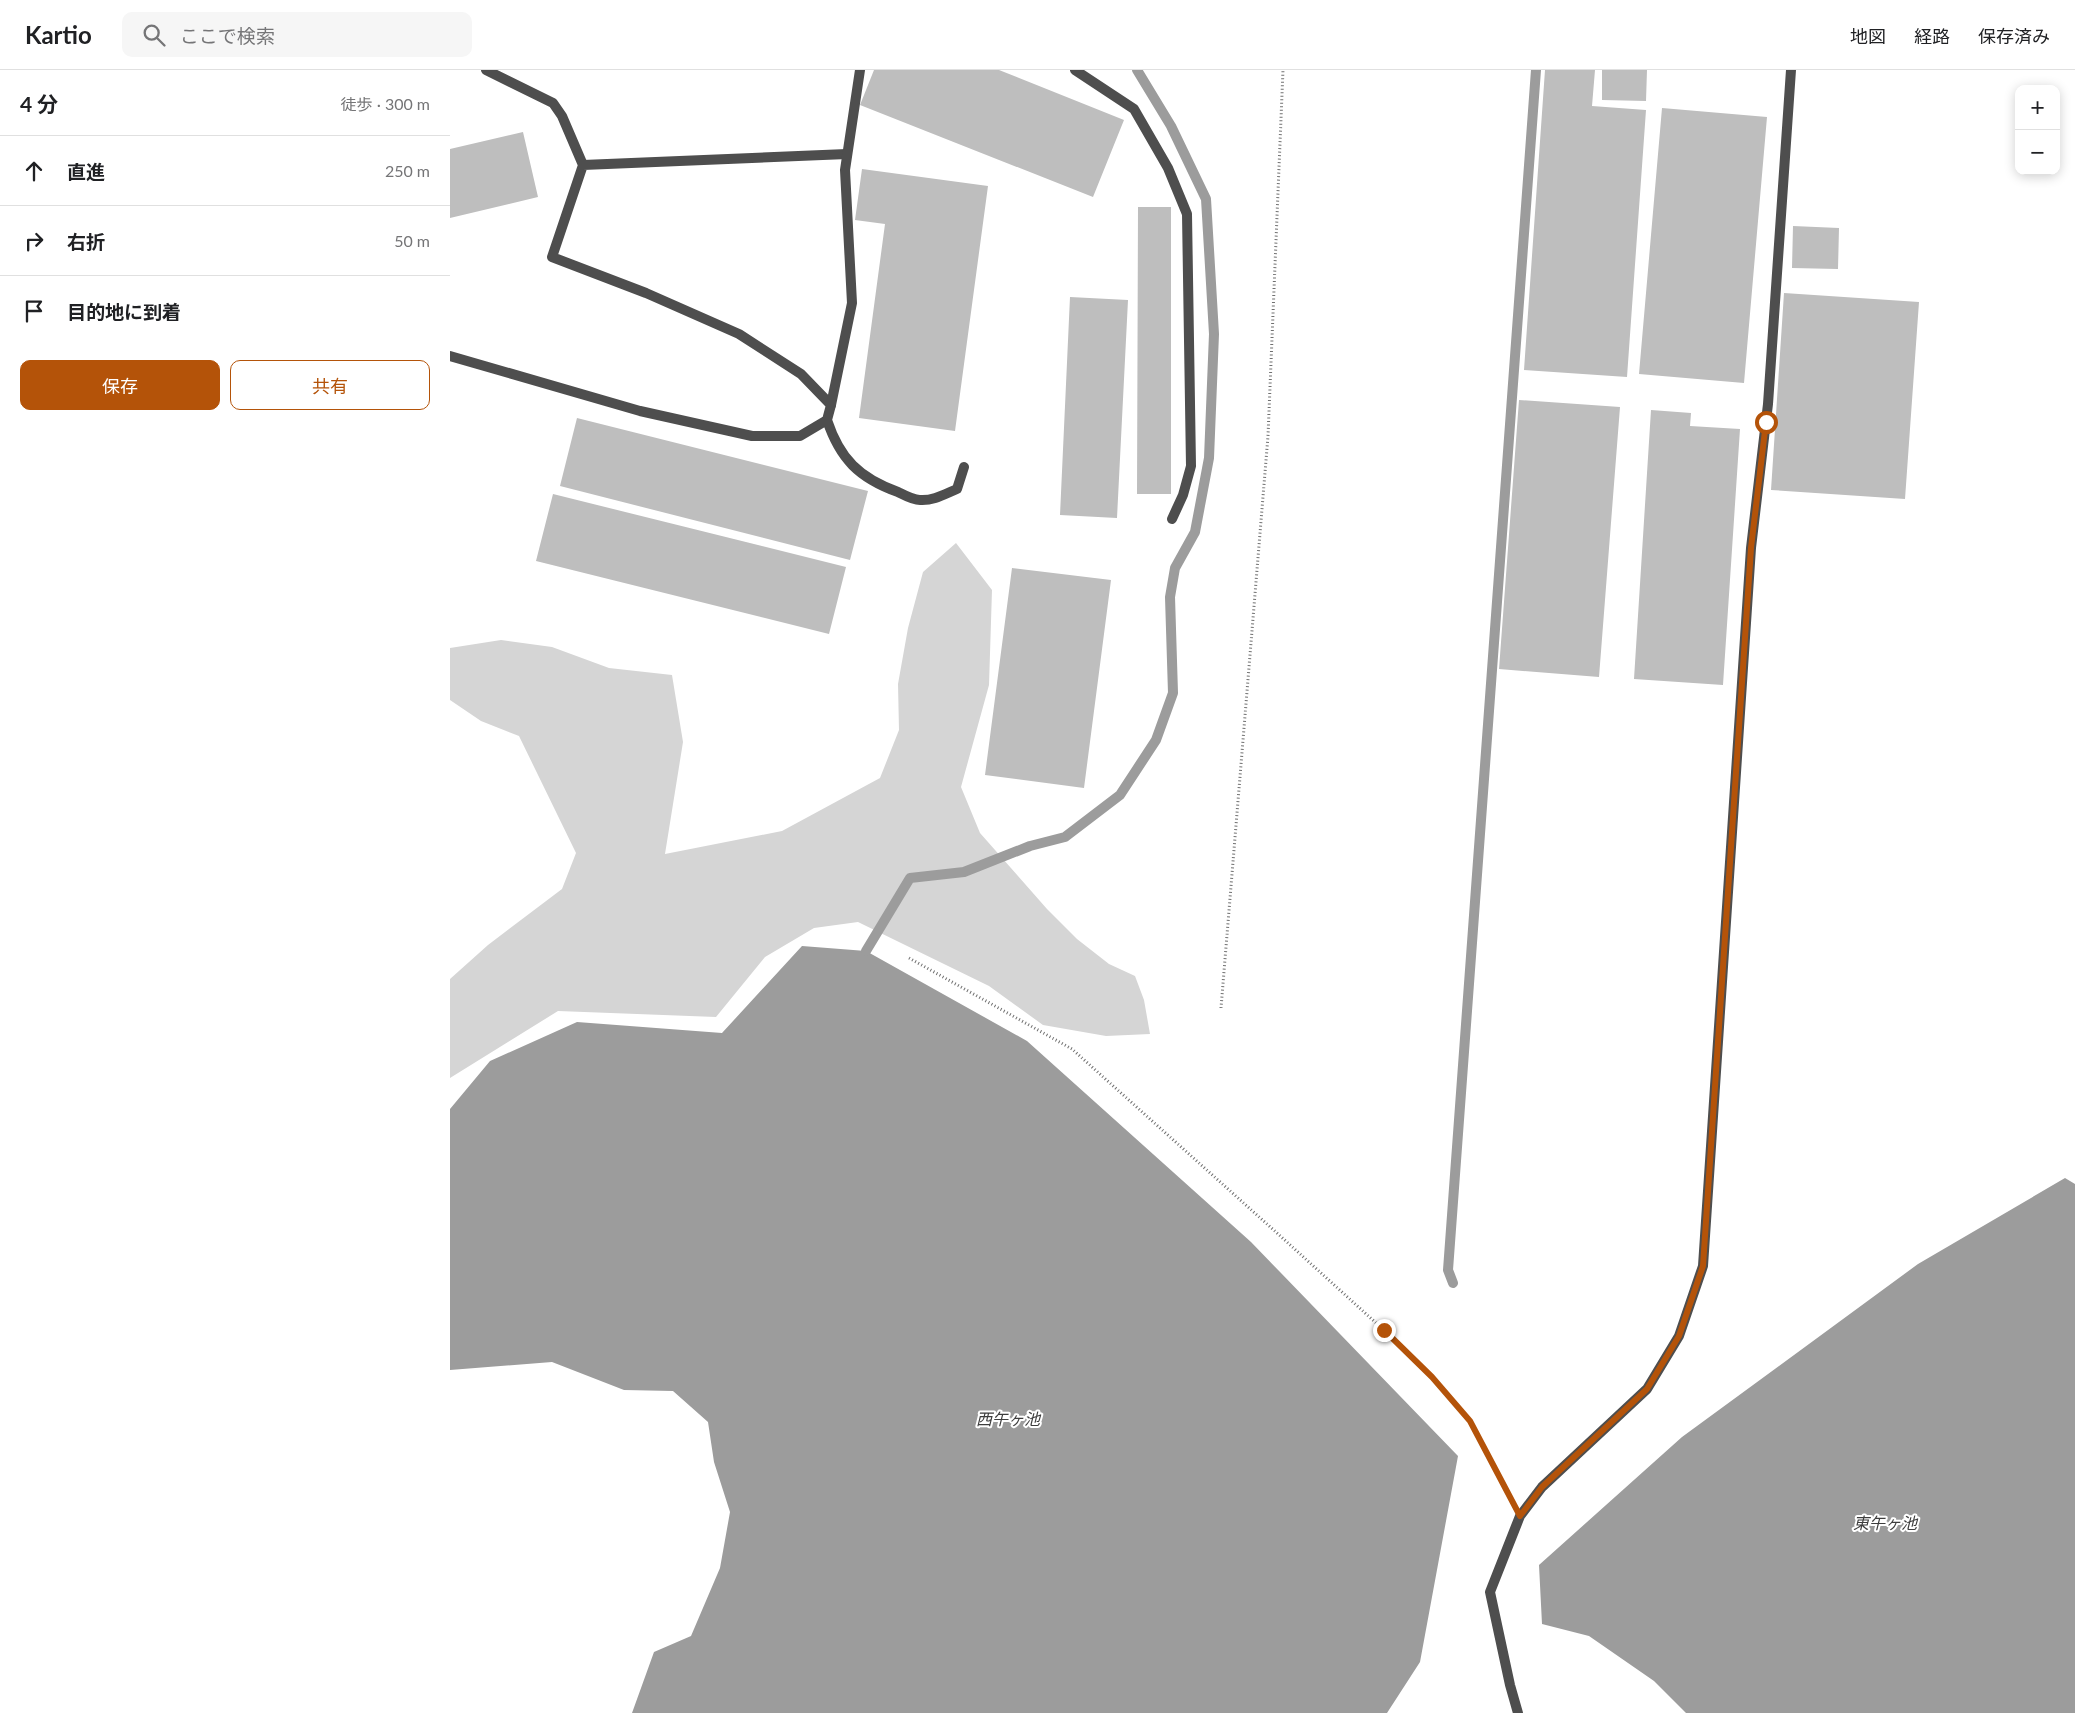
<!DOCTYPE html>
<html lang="ja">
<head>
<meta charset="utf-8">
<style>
	:root { --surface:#fff; --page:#f6f6f6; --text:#202124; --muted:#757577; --line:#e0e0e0; --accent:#b45309 }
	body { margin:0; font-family:Lato,"Noto Sans JP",sans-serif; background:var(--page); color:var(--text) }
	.controls { position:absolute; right:15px; top:15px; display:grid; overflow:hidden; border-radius:10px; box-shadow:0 2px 12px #0003 }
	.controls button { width:45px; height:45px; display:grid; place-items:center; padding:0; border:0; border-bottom:1px solid var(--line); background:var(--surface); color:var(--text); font:25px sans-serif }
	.stop { position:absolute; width:15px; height:15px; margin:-11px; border:4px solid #b45309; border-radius:50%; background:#fff }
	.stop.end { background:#b45309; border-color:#fff; box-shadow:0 1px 5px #0008 }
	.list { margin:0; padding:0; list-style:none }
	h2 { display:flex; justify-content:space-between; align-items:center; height:65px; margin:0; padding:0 20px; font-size:21px }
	h2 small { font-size:16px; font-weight:400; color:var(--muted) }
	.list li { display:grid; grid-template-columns:32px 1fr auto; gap:15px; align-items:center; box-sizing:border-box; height:70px; padding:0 20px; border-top:1px solid var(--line) }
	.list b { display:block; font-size:19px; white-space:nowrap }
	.list em { font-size:16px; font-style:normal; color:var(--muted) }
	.actions { display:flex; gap:10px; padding:15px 20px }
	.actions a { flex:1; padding:11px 0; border:1px solid var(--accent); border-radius:10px; text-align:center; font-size:18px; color:var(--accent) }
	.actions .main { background:var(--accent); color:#fff }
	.icon { flex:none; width:28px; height:28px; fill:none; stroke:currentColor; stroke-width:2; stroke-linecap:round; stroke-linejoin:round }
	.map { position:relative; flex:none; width:1625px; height:1643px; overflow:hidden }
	header { display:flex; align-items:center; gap:30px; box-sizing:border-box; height:70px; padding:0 25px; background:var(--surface); border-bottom:1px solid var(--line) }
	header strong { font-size:24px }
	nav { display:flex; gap:28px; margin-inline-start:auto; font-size:18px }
	.search { width:350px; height:45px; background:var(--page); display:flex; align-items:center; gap:12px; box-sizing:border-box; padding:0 18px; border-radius:10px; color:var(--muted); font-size:19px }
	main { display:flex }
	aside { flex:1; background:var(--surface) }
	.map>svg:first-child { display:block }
</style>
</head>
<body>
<header>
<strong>Kartio</strong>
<div class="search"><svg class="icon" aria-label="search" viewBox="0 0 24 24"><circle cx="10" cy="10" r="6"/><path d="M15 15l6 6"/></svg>ここで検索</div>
<nav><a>地図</a><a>経路</a><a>保存済み</a></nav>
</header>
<main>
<aside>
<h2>4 分<small>徒歩 · 300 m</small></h2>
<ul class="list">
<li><svg class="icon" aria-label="ahead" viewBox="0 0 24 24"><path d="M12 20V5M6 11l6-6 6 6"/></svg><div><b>直進</b></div><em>250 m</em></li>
<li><svg class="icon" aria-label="right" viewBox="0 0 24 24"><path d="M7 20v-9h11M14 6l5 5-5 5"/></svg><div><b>右折</b></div><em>50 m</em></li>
<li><svg class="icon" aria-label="arrive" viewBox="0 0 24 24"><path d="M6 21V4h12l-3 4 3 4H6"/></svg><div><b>目的地に到着</b></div></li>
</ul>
<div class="actions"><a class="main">保存</a><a>共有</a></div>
</aside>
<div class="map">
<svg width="1625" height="1643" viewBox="0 0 1625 1643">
	<rect width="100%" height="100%" fill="#fff"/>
	<path fill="#d5d5d5" d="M506 473 542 520 539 615 511 717 530 763 597 839 627 869 659 894 685 906 694 930 700 964 656 966 593 955 539 916 408 852 364 858 315 887 266 947 108 941 0 1008V909L38 875 112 819 126 783 69 666 31 651 0 630V578L51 570 102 577 159 598 222 605 233 672 215 784 332 761 430 708 449 660 448 614 458 558 473 502Z"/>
	<path fill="#9c9c9c" d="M352 876 416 881 577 971 801 1172 1008 1386 970 1592 937 1643H182L204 1582 241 1566 270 1498 280 1442 264 1392 258 1352 223 1321 174 1320 102 1292 0 1300V1039L40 991 127 952 272 963Z
		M1615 1108 1625 1114V1643H1236L1204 1611 1139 1566 1092 1554 1089 1495 1232 1367 1468 1194Z"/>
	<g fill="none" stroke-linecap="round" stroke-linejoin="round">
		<path stroke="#9c9c9c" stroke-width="10" d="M416 881 460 808 514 802 580 776 615 767 670 725 706 670 723 623 720 527 725 498 745 462 759 388 764 264 756 129 721 56 687 0
			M1003 1213 998 1200 1086 0"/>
	</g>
	<path fill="#bebebe" d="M424 0H549L674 50 643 127 410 35Z
		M1095 0H1145L1142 36 1196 40 1177 307 1074 300Z
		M1152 0H1197L1196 31 1152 30Z
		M1212 38 1317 47 1294 313 1189 304Z
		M73 62 88 127 0 148V79Z
		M412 99 538 116 505 361 409 348 435 154 405 150Z
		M688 137H721V424H687Z
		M1343 156 1389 158 1388 199 1342 198Z
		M1334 223 1469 232 1455 429 1321 420Z
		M620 227 678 230 667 448 610 445Z
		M1069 330 1170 337 1149 607 1049 599Z
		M1201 340 1241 343 1240 356 1290 359 1273 615 1184 609Z
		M127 348 418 421 400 490 110 416Z
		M103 424 396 497 379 564 86 491Z
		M562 498 661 510 634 718 535 705Z"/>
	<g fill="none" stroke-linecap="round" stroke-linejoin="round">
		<path stroke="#707070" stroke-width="3" stroke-dasharray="1 2.5" stroke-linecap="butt" d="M459 888 622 979 827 1163 947 1272 983 1307 1020 1351 1060 1426
			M771 938 818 366 833 0"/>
		<path stroke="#4e4e4e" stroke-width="10" d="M625 0 684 39 718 98 737 144 741 396 733 425 722 449
			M133 95 397 84
			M0 286 190 341 302 366H350L377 350 381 335 351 304 289 264 196 223 102 187 133 95 112 46 103 33 36 0
			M377 350C390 389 409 408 448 422 454 425 463 430 470 430 483 431 495 424 507 419L514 397"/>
		<path stroke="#4e4e4e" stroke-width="10" d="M381 335 402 233 395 100 410 0
			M1068 1643 1060 1615 1040 1522 1070 1446 1092 1417 1197 1319 1229 1266 1253 1196 1301 478 1318 334 1341 0"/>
	</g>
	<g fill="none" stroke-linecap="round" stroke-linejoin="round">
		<path stroke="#b45309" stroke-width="6" d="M934 1260 982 1307 1020 1351 1070 1446 1092 1417 1197 1319 1229 1266 1253 1196 1301 478 1316 352"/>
	</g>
	<g text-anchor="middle" stroke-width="4" stroke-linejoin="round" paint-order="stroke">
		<g font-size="16" font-style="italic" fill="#3d3d3d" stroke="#fff">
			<text x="558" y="1355">西午ヶ池</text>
			<text x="1435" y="1459">東午ヶ池</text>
		</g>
	</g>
</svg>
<div class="controls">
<button>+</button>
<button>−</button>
</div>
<div class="stop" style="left:1316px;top:352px"></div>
<div class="stop end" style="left:934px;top:1260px"></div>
</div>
</main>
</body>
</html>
